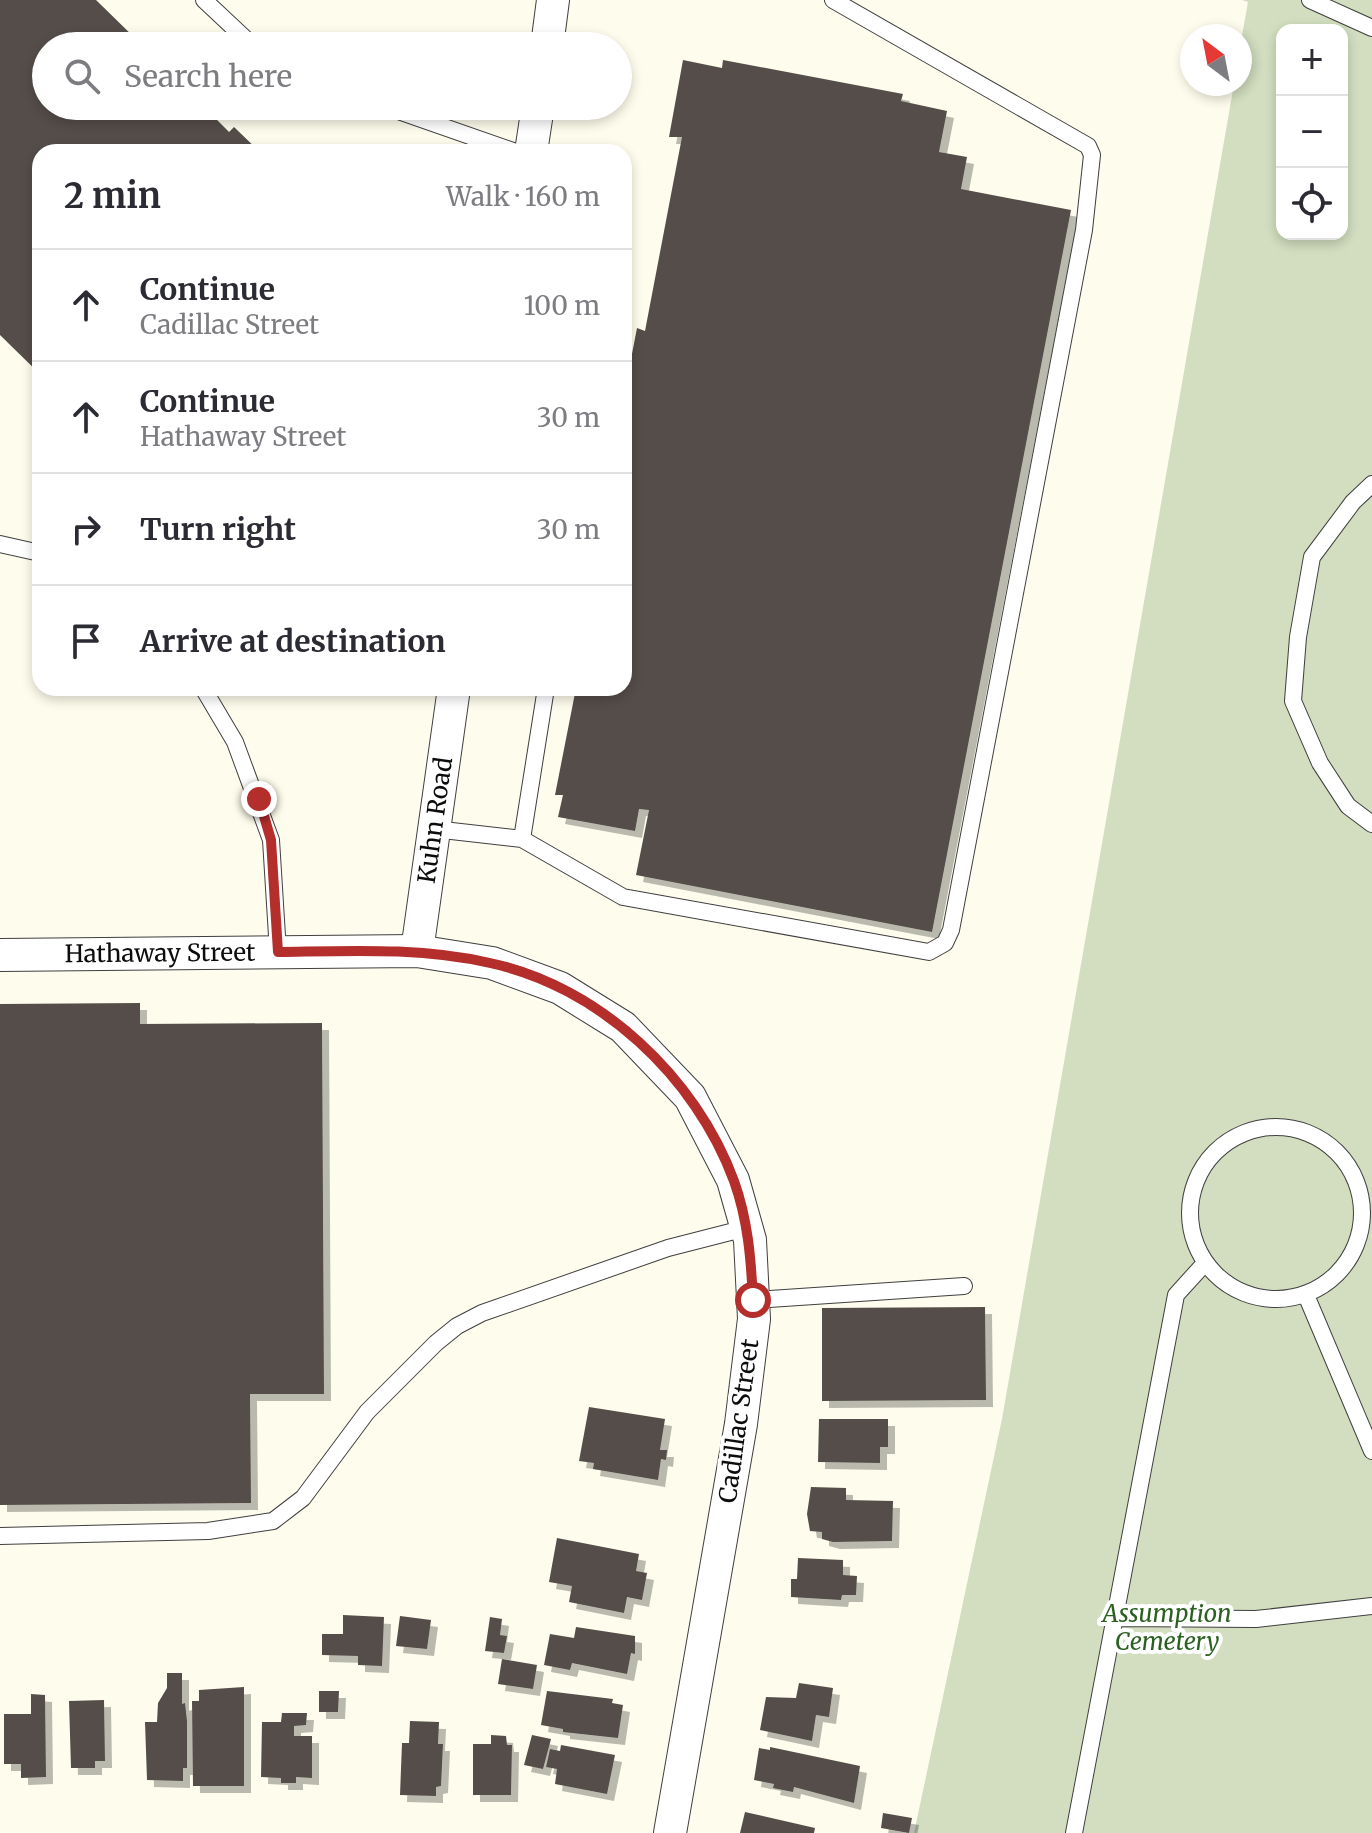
<!DOCTYPE html>
<html lang="en">
<head>
<meta charset="utf-8">
<style>
	:root { --surface:#fff; --page:#f2f2f3; --text:#2b2b33; --muted:#7c7c81; --line:#e1e1e2 }
	body { margin:0; font-family:Merriweather,serif; background:var(--page); color:var(--text) }
	.controls { position:absolute; right:24px; top:24px; display:grid; overflow:hidden; border-radius:16px; box-shadow:0 4px 12px #0003 }
	.controls button { width:72px; height:72px; display:grid; place-items:center; padding:0; border:0; border-bottom:2px solid var(--line); background:var(--surface); color:var(--text); font:40px sans-serif }
	.compass { position:absolute; left:1180px; top:24px; width:72px; height:72px; border-radius:50%; background:var(--surface); box-shadow:0 4px 12px #0003; rotate:328deg }
	.stop { position:absolute; width:24px; height:24px; margin:-18px; border:6px solid #b42e2c; border-radius:50%; background:#fff }
	.stop.end { background:#b42e2c; border-color:#fff; box-shadow:0 2px 8px #0008 }
	.list { margin:0; padding:0; list-style:none }
	h2 { display:flex; justify-content:space-between; align-items:center; height:104px; margin:0; padding:0 32px; font-size:34px }
	h2 small { font-size:26px; font-weight:400; color:var(--muted) }
	.list li { display:grid; grid-template-columns:52px 1fr auto; gap:24px; align-items:center; box-sizing:border-box; height:112px; padding:0 32px; border-top:2px solid var(--line) }
	.list b { display:block; font-size:30px; white-space:nowrap }
	.list p { margin:0; font-size:26px; white-space:nowrap; color:var(--muted) }
	.list em { font-size:26px; font-style:normal; color:var(--muted) }
	.icon { flex:none; width:44px; height:44px; fill:none; stroke:currentColor; stroke-width:2; stroke-linecap:round; stroke-linejoin:round }
	.map { position:relative; flex:none; width:1372px; height:1833px; overflow:hidden }
	.search { position:absolute; background:var(--surface); box-shadow:0 4px 12px #0003; left:32px; top:32px; width:600px; height:88px; display:flex; align-items:center; gap:20px; box-sizing:border-box; padding:0 28px; border-radius:44px; color:var(--muted); font-size:30px }
	.panel { position:absolute; background:var(--surface); box-shadow:0 4px 12px #0003; left:32px; top:144px; width:600px; height:552px; border-radius:24px }
	.map>svg:first-child { display:block }
</style>
</head>
<body>
<div class="map">
<svg width="1372" height="1833" viewBox="0 0 1372 1833">
	<defs>
		<filter id="shadow"><feDropShadow dx="7" dy="7" stdDeviation="0" flood-color="#0004"/></filter>
	</defs>
	<rect width="100%" height="100%" fill="#fefcec"/>
	<path fill="#d2debf" fill-rule="evenodd" d="M1242 0H1372V1833H914L1002 1419 1234 84H1240V47L1248 2ZM1282 30H1342V234H1282Z"/>
	<path fill="#544e49" filter="url(#shadow)" d="M0 0H96L143 46H46V106H203L229 132 234 127 260 152H40V374L0 335Z
		M683 60 722 68 723 60 903 94 901 101 947 111 939 152 967 157 961 189 1071 210 932 932 636 875 649 810 639 809 635 831 558 817 563 795H555L576 688H624V395L637 328 645 331 682 137H669Z
		M140 1003V1024L322 1023 324 1394H250L251 1503 0 1505V1004Z
		M985 1307 986 1400 822 1401V1308Z
		M589 1407 665 1419 660 1450H667L666 1460 661 1459 658 1480 593 1469 594 1463 579 1461Z
		M819 1419H888V1447H880V1463L818 1462Z
		M811 1487 846 1488V1500L893 1501 892 1541 833 1542 822 1539V1532L810 1531 807 1514Z
		M557 1538 639 1554 636 1571 647 1573 642 1600 627 1597 624 1613 569 1602 572 1586 549 1582Z
		M798 1558 843 1560V1575L857 1576 856 1595H842L841 1600 791 1597V1579H797Z
		M343 1615 384 1617 382 1666 358 1665V1656L322 1655V1634H343Z
		M400 1616 431 1620 427 1649 396 1646Z
		M490 1617 502 1619 500 1635 507 1636 504 1653 485 1651Z
		M576 1627 635 1636V1654L631 1653 627 1674 572 1663 570 1670 544 1665 550 1634 574 1638Z
		M502 1659 537 1665 533 1689 498 1684Z
		M167 1673H182V1704L185 1703 187 1721V1768H183V1781L147 1780 145 1722H157L158 1703 167 1688Z
		M799 1683 833 1688 829 1717 816 1715 812 1741 760 1730 766 1697 796 1698Z
		M244 1687V1786H193L192 1701H199V1690Z
		M319 1691H339L338 1712H319Z
		M547 1691 613 1699 612 1703 623 1705 618 1738 563 1732V1729L541 1725Z
		M31 1694 45 1695 46 1777 21 1778V1764H4V1714H31Z
		M104 1700 105 1761H95V1768H71L69 1701Z
		M282 1713H307L306 1725 294 1726V1736H312V1778L296 1777V1783H281V1778L261 1777 262 1722H281Z
		M410 1721 439 1722 438 1744H443L441 1786 436 1787V1796L400 1795 402 1743H409Z
		M491 1735 506 1736 507 1745H512L511 1795H473V1744H491Z
		M532 1735 551 1739 543 1769 524 1765Z
		M561 1745 615 1755 607 1794 555 1784 557 1769 546 1767 550 1749 560 1751Z
		M770 1747 860 1766 854 1803 794 1787 793 1792 773 1788 774 1784 754 1780 759 1748 770 1750Z
		M745 1812 815 1828 814 1833H740Z
		M883 1813 912 1818 909 1833 881 1828Z"/>
	<g fill="none" stroke-linecap="round" stroke-linejoin="round">
		<defs>
			<path id="service" d="M204 0 253 46
				M1310 0 1372 28
				M384 106 516 152
				M1372 484 1353 502 1312 557 1298 637 1293 701 1320 763 1348 806 1372 824
				M0 544 40 553
				M203 688 235 742 271 840 278 952
				M434 829 522 839 546 688
				M522 839 623 897 929 952 945 943 951 930 1084 230 1092 155 1088 146 833 0
				M1190 1213a86 86 0 1 1 172 0a86 86 0 1 1-172 0Z
				M1306 1295 1372 1451
				M753 1300 964 1286
				M0 1536 208 1531 273 1521 303 1498 367 1412 436 1343 457 1326 482 1313 668 1248 746 1228
				M1117 1618 1256 1619 1372 1606
				M1074 1833 1176 1295 1205 1263"/>
			<g id="minor">
				<path d="M547 46 553 0"/>
				<path d="M531 152 538 106"/>
				<path id="s1" d="M417 951 454 688"/>
				<path id="s2" d="M0 955 417 951 492 963 560 988 623 1027 690 1097 733 1180 750 1240 754 1319 741 1424 670 1833"/>
			</g>
		</defs>
		<use href="#service" stroke="#3f3f3f" stroke-width="18"/>
		<use href="#minor" stroke="#3f3f3f" stroke-width="34"/>
		<use href="#service" stroke="#fff" stroke-width="16"/>
		<use href="#minor" stroke="#fff" stroke-width="32"/>
	</g>
	<g fill="none" stroke-linecap="round" stroke-linejoin="round">
		<path stroke="#b42e2c" stroke-width="10" d="M259 799 271 840 278 952C349 951 420 947 490 963 599 986 696 1077 734 1181 748 1220 751 1259 753 1300"/>
	</g>
	<g text-anchor="middle" stroke-width="8" stroke-linejoin="round" paint-order="stroke">
		<g font-size="24" fill="#0c0c0c" stroke="#fff">
			<text dy="8" stroke="none"><textPath href="#s1" startOffset="132">Kuhn Road</textPath></text>
			<text dy="8" stroke="none"><textPath href="#s2" startOffset="160">Hathaway Street</textPath></text>
			<text transform="translate(739 1421) rotate(-82)" y="8">Cadillac Street</text>
		</g>
		<g font-size="24" font-style="italic" fill="#2a6020" stroke="#fff">
			<text x="1167" y="1622">Assumption<tspan x="1167" dy="28">Cemetery</tspan></text>
		</g>
	</g>
</svg>
<div class="controls">
<button>+</button>
<button>−</button>
<button><svg class="icon" aria-label="locate" viewBox="0 0 24 24"><circle cx="12" cy="12" r="6"/><path d="M12 2v4M12 18v4M2 12h4M18 12h4"/></svg></button>
</div>
<svg class="compass" viewBox="-18 -18 36 36"><path d="M0-13l5 13h-10z" fill="#e53935"/><path d="M0 13l5-13h-10z" fill="#7c7c81"/></svg>
<div class="stop" style="left:753px;top:1300px"></div>
<div class="stop end" style="left:259px;top:799px"></div>
<div class="search"><svg class="icon" aria-label="search" viewBox="0 0 24 24"><circle cx="10" cy="10" r="6"/><path d="M15 15l6 6"/></svg>Search here</div>
<section class="panel">
<h2>2 min<small>Walk · 160 m</small></h2>
<ul class="list">
<li><svg class="icon" aria-label="ahead" viewBox="0 0 24 24"><path d="M12 20V5M6 11l6-6 6 6"/></svg><div><b>Continue</b><p>Cadillac Street</p></div><em>100 m</em></li>
<li><svg class="icon" aria-label="ahead" viewBox="0 0 24 24"><path d="M12 20V5M6 11l6-6 6 6"/></svg><div><b>Continue</b><p>Hathaway Street</p></div><em>30 m</em></li>
<li><svg class="icon" aria-label="right" viewBox="0 0 24 24"><path d="M7 20v-9h11M14 6l5 5-5 5"/></svg><div><b>Turn right</b></div><em>30 m</em></li>
<li><svg class="icon" aria-label="arrive" viewBox="0 0 24 24"><path d="M6 21V4h12l-3 4 3 4H6"/></svg><div><b>Arrive at destination</b></div></li>
</ul>
</section>
</div>
</body>
</html>
